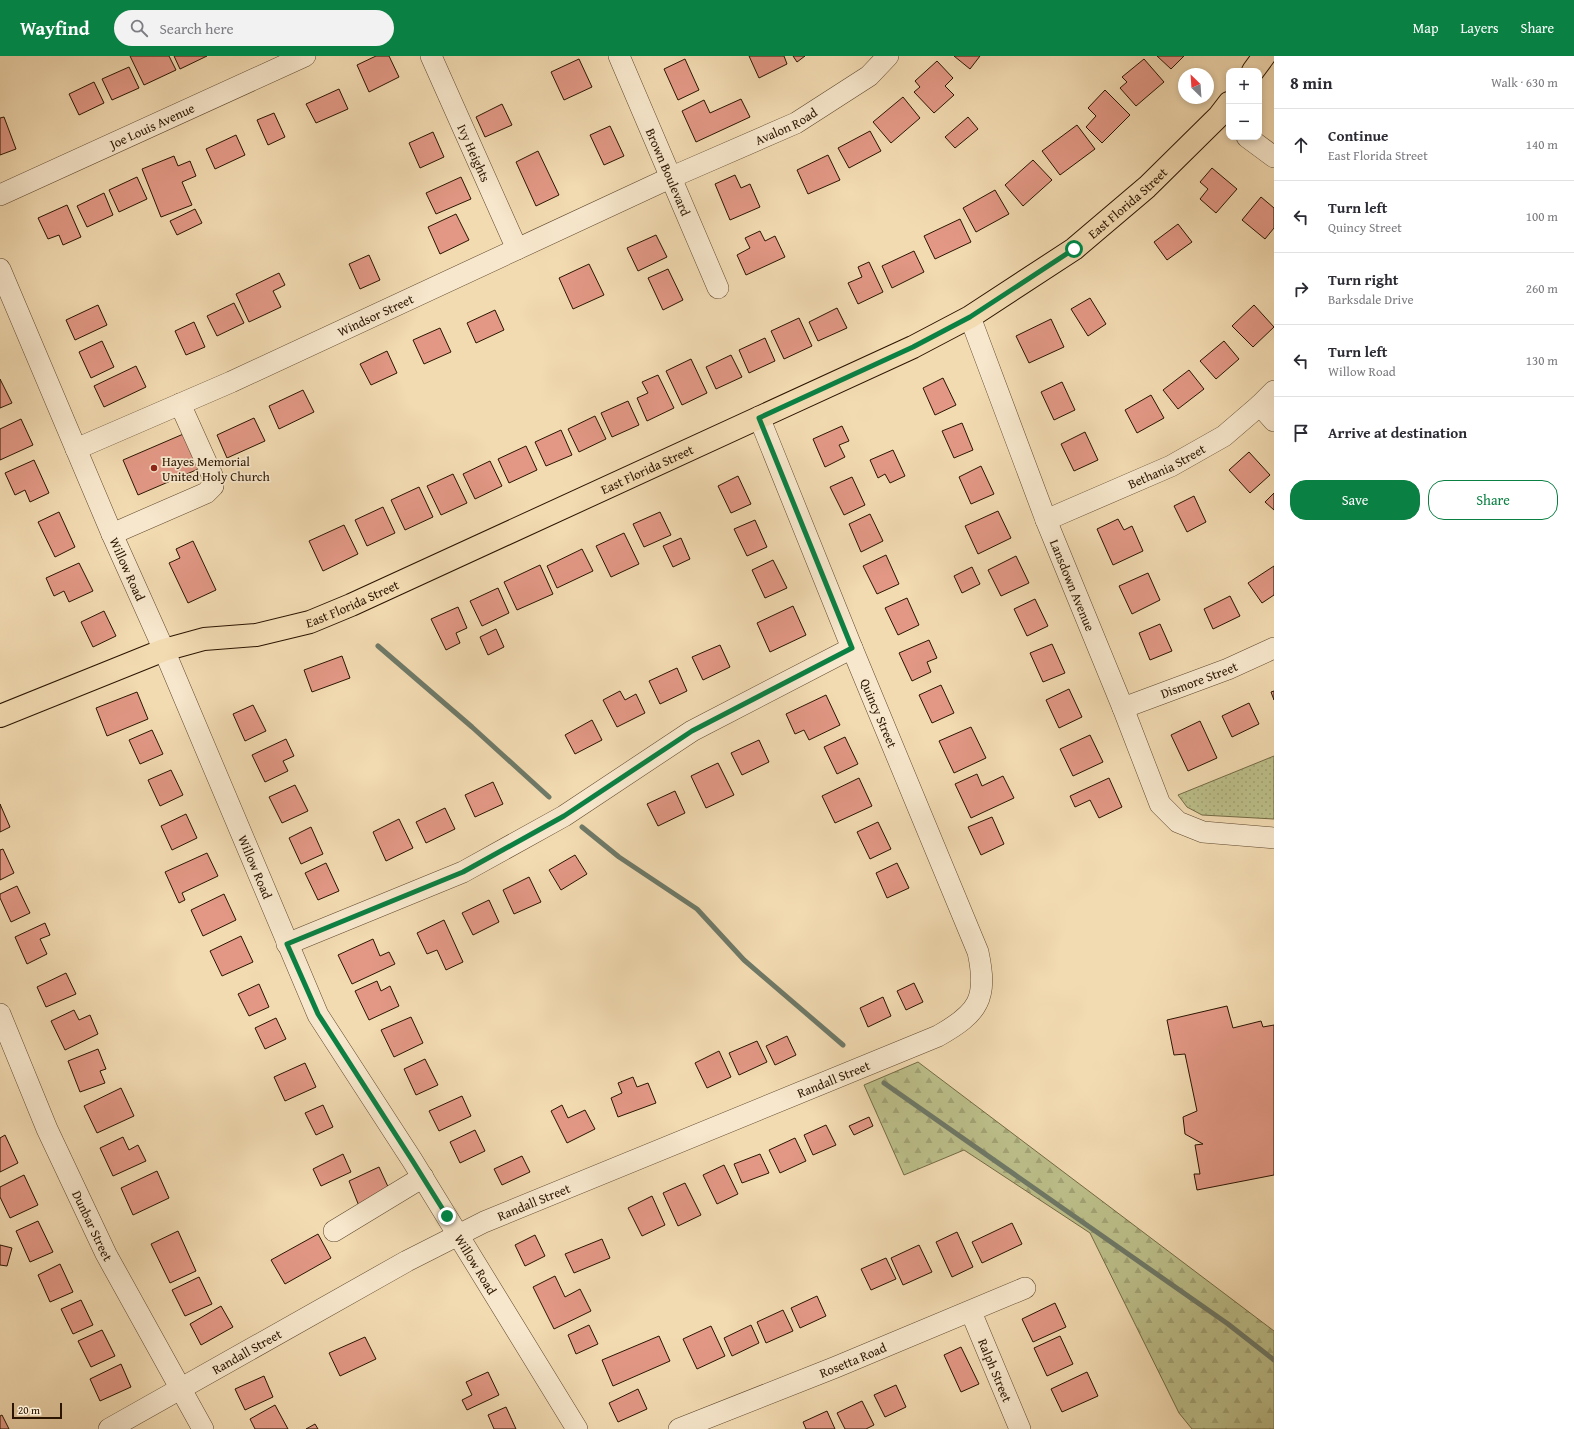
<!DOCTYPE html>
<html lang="en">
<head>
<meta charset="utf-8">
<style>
	:root { --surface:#fff; --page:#f2f2f3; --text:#2b2b33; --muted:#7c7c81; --line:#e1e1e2; --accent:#0b8043 }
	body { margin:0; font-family:"Gentium Book Plus",serif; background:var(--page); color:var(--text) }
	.controls { position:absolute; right:12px; top:12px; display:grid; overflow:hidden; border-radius:8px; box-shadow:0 2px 6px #0003 }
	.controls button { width:36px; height:36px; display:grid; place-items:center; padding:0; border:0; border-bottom:1px solid var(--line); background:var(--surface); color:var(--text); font:20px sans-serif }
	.compass { position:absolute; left:1178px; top:12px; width:36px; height:36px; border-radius:50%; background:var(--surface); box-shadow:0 2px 6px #0003; rotate:335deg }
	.scale { position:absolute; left:12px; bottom:10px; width:50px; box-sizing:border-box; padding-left:4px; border:2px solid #2b1500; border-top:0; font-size:11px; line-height:14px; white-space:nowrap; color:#2b1500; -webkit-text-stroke:3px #f7e7cc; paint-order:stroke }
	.stop { position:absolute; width:12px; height:12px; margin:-9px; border:3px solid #0b8043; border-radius:50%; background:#fff }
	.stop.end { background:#0b8043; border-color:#fff; box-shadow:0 1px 4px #0008 }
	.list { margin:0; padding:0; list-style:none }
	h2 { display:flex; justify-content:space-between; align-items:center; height:52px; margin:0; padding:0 16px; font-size:17px }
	h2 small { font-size:13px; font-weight:400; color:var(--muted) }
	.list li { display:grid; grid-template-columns:26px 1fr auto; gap:12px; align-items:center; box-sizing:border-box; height:72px; padding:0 16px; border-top:1px solid var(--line) }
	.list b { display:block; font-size:15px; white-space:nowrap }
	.list p { margin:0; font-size:13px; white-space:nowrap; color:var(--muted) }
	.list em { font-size:13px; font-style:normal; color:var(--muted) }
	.actions { display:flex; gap:8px; padding:12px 16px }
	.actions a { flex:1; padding:9px 0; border:1px solid var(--accent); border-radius:16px; text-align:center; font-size:14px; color:var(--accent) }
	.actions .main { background:var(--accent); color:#fff }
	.icon { flex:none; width:22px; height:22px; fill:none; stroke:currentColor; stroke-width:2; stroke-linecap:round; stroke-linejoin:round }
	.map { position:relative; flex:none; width:1274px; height:1373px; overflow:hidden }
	header { display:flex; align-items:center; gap:24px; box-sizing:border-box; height:56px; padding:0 20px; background:var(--accent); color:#fff }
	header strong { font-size:19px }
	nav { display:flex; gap:22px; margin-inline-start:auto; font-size:14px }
	.search { width:280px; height:36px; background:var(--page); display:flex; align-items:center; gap:10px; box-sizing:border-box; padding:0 14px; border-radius:22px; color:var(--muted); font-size:15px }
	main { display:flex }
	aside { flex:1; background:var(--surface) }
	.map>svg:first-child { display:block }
</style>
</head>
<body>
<header>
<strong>Wayfind</strong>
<div class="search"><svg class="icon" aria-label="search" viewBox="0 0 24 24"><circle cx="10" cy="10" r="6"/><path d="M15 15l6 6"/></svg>Search here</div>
<nav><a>Map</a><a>Layers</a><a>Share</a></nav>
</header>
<main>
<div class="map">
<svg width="1274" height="1373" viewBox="0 0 1274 1373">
	<defs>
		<pattern id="grass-dots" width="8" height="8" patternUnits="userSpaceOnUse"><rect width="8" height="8" fill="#bcbf8a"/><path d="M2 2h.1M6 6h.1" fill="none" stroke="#a2a375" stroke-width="1.8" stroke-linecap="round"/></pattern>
		<pattern id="forest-firs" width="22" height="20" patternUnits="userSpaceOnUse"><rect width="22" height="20" fill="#bcbf8a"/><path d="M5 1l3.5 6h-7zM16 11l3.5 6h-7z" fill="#a2a375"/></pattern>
	</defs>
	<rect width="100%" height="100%" fill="#f2dab1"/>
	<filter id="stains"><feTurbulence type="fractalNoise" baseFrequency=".005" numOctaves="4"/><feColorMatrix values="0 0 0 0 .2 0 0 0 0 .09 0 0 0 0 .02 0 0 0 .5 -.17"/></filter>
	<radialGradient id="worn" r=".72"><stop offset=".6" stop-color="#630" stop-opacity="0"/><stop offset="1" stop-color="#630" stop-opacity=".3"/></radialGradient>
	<path fill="url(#grass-dots)" stroke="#746a45" d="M1274 700V763L1202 759 1187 751 1178 739Z"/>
	<path fill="url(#forest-firs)" stroke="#746a45" d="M918 1006 1274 1275V1373H1192L1179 1357 1090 1177 964 1094 904 1119 864 1029Z"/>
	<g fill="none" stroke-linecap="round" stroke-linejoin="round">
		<path stroke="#6e7967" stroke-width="5" d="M378 590 472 671 549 741
			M582 771 619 801 697 853 744 904 843 989
			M884 1027 1228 1268 1274 1304"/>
	</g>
	<path fill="#e29885" stroke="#2b1500" d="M130 0H169L176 14 144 29Z
		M174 0H207L180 13Z
		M376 0H389L399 21 369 36 357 9Z
		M749 0H784L787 8 759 22Z
		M793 0H805L797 6Z
		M954 0H980L970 13Z
		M1157 0H1184L1171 13Z
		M579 3 592 31 564 44 551 16Z
		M685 3 699 34 678 44 664 13Z
		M1144 3 1164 26 1136 50 1120 32 1127 26 1122 21Z
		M937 5 953 22 945 30 954 39 934 57 914 36 920 31 915 25Z
		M129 11 139 32 112 44 102 23Z
		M94 26 104 47 79 59 69 38Z
		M339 33 348 53 316 67 306 48Z
		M1105 34 1130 59 1102 87 1086 71 1096 60 1088 52Z
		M903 41 920 62 891 87 873 66Z
		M741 43 750 61 696 86 682 55 704 44 710 57Z
		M502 48 512 69 485 81 476 61Z
		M274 57 285 81 268 89 257 64Z
		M4 61 16 93 0 99V62Z
		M968 61 978 73 955 92 945 81Z
		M1077 69 1095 93 1060 119 1042 95Z
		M610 70 624 100 604 109 590 79Z
		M870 75 881 95 849 112 838 92Z
		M433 76 444 101 420 112 409 87Z
		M236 79 245 99 215 113 206 93Z
		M538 95 559 139 536 150 516 106Z
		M828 99 840 124 808 138 797 114Z
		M174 100 178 110 190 105 196 120 182 126 192 149 161 161 142 113Z
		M1033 104 1052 124 1023 150 1005 129Z
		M1212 112 1237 133 1216 157 1200 143 1208 133 1200 126Z
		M735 119 741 132 750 128 760 151 730 164 715 128Z
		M137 121 147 143 119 156 109 134Z
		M461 121 471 143 436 158 426 137Z
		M995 134 1009 158 976 176 963 152Z
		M104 137 113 159 87 171 77 150Z
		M1261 141 1274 152V172L1265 183 1242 164Z
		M67 149 81 181 63 189 59 179 48 183 38 162Z
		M195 153 202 167 177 179 170 165Z
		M456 158 469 184 440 198 428 171Z
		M960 163 971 186 935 203 924 180Z
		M1178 168 1192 186 1167 204 1154 186Z
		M760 175 765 185 775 180 785 201 746 219 737 199 750 192 745 182Z
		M656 179 667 201 638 215 627 192Z
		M914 195 924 216 892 232 882 210Z
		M369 199 380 224 360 233 349 208Z
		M869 206 883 236 858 248 848 227 862 221 858 211Z
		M589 208 604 239 573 253 559 222Z
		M668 213 683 244 663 254 648 222Z
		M279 217 285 229 273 235 281 251 249 266 236 238Z
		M1090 242 1106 268 1088 280 1071 253Z
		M234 247 244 267 217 280 207 260Z
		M98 249 107 269 75 284 66 264Z
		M1254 249 1274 271 1253 291 1232 270Z
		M837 252 847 272 818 285 809 266Z
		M495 254 504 274 476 287 467 267Z
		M799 262 812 290 784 303 771 275Z
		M1051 263 1064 291 1029 307 1016 280Z
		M194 266 205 291 186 299 175 275Z
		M440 272 451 296 424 308 413 284Z
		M765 282 775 305 749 317 739 294Z
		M102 285 114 311 91 322 79 296Z
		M1224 285 1239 303 1216 323 1200 305Z
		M387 295 397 317 371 329 360 308Z
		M731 299 742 321 716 333 706 311Z
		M691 303 707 337 682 349 666 315Z
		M136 310 146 331 104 351 94 330Z
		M1189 314 1204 333 1178 353 1163 334Z
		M658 319 674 352 647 365 637 342 648 337 642 326Z
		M943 322 956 349 935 359 923 332Z
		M0 323 12 347 0 352Z
		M1062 326 1075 354 1054 364 1041 336Z
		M303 334 314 356 279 373 269 350Z
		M1151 339 1164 362 1137 377 1125 354Z
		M628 345 639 369 612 381 601 357Z
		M595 360 606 383 579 396 568 373Z
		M254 362 265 385 227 402 217 379Z
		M21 363 33 389 0 404V373Z
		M962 367 973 394 954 402 942 375Z
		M842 370 849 385 839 389 845 401 825 411 813 383Z
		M561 374 572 399 546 410 535 386Z
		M188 376 203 411 138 439 123 404Z
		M1085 376 1098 404 1074 415 1061 388Z
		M526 390 537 414 509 427 498 403Z
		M893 394 905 420 890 427 885 418 878 422 870 404Z
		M1249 396 1270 419 1250 437 1229 414Z
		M34 404 49 437 30 446 25 434 15 439 5 417Z
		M490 405 502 430 475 443 463 418Z
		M981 410 994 438 971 448 959 421Z
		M453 418 467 447 441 459 427 430Z
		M738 420 751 448 731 457 718 430Z
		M852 421 865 449 844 459 830 431Z
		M419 431 433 461 405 474 391 444Z
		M1274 437V454L1265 446Z
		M1194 440 1206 466 1187 476 1174 450Z
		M383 451 395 477 367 490 355 464Z
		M998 455 1011 482 978 498 965 470Z
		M59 456 75 491 55 501 38 466Z
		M660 456 671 479 644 491 633 468Z
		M870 458 883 485 861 496 849 468Z
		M1118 463 1124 474 1132 470 1143 495 1113 509 1097 473Z
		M755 464 767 491 747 500 734 473Z
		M344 469 358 498 323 515 309 485Z
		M624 477 639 508 611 521 596 490Z
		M681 482 690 503 673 511 663 490Z
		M193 485 216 534 188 547 169 507 180 502 176 493Z
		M582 493 593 515 557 532 547 510Z
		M886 499 899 528 877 538 863 510Z
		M1016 500 1029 527 1001 540 988 514Z
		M773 504 787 532 765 542 752 514Z
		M79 507 93 535 69 546 64 535 54 540 46 522Z
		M540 509 553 538 517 554 504 526Z
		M1274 510V539L1262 547 1248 527Z
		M972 511 980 528 962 537 954 520Z
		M1148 517 1160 544 1132 558 1119 530Z
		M498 532 509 557 482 570 470 545Z
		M1230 540 1240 560 1213 573 1204 553Z
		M907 542 919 569 898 579 885 552Z
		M1035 543 1048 570 1027 580 1014 553Z
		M793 550 806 579 770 596 757 567Z
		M458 551 467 572 456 577 460 587 446 594 431 563Z
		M104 555 116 580 93 591 81 566Z
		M1160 568 1172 595 1150 604 1139 577Z
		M496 573 504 591 488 599 480 581Z
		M929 584 937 602 927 606 931 616 912 625 899 597Z
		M1052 588 1065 617 1043 626 1030 597Z
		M720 589 730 611 703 624 692 601Z
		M342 600 350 622 312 636 304 614Z
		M677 612 687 635 660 648 649 625Z
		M941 629 954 657 932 667 919 639Z
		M1069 633 1082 661 1059 672 1046 644Z
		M620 635 625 644 636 638 645 657 617 671 603 644Z
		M1274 635V644L1271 636Z
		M137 636 148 663 107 680 96 652Z
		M826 639 840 669 809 684 804 674 795 678 786 658Z
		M1249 647 1259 668 1232 681 1222 660Z
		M253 649 266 675 245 685 233 658Z
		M592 664 602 684 575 698 565 679Z
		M1200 665 1217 702 1188 715 1171 679Z
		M971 671 986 702 954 717 939 685Z
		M152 674 163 698 140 708 129 684Z
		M1090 679 1103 706 1073 720 1060 693Z
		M845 681 858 708 837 718 824 691Z
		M286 683 294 700 283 705 288 715 265 726 252 699Z
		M759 684 769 706 742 719 731 697Z
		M718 707 734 739 706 752 691 720Z
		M171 714 183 739 160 750 148 724Z
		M977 718 982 730 1003 720 1014 742 971 762 955 728Z
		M859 722 872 750 835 767 822 740Z
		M1109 722 1122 751 1099 762 1090 744 1075 751 1070 740Z
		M493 726 503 748 475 761 465 739Z
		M295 729 308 755 282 767 269 741Z
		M675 735 685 757 658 770 647 748Z
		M0 748 10 771 0 776Z
		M445 752 455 773 426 787 416 766Z
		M186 758 197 782 172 794 161 770Z
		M992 761 1004 788 981 799 968 771Z
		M399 763 413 792 386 805 373 776Z
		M878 766 891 793 870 803 857 776Z
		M311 771 323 798 301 808 289 782Z
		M3 793 14 817 0 824V794Z
		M207 797 218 820 182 837 185 844 179 847 165 816Z
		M575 799 587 818 561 834 549 814Z
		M326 807 339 835 318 844 305 817Z
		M897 807 909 832 887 842 876 817Z
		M529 821 541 846 514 858 503 834Z
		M17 830 30 857 11 866 0 842V838Z
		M224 838 236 864 203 880 191 854Z
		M489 844 499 866 473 879 462 857Z
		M444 864 463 906 446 914 437 894 427 898 417 877Z
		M45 867 50 879 40 883 47 898 27 908 15 881Z
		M241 880 253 906 222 920 210 895Z
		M373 883 380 900 389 896 395 908 352 928 338 899Z
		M66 917 76 938 46 951 37 931Z
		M377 925 381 935 390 930 399 950 369 964 355 935Z
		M914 927 923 946 906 954 897 935Z
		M259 928 269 951 249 960 238 938Z
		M883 941 891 960 868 971 860 952Z
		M1227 950 1233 972 1261 965 1263 971 1274 969V1119L1197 1134 1194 1118H1200L1195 1089 1203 1088 1185 1078 1183 1061 1197 1055 1185 998 1174 999 1167 964Z
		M74 954 79 964 90 959 98 978 65 994 51 965Z
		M411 961 423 987 394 1001 381 974Z
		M276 962 286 983 265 993 255 972Z
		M787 980 796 999 775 1009 766 990Z
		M757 985 767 1006 739 1019 729 997Z
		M98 993 106 1013 100 1015 105 1027 80 1036 68 1005Z
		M719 995 731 1021 707 1032 695 1007Z
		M425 1003 438 1029 416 1039 404 1013Z
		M305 1007 316 1031 285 1045 274 1021Z
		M633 1021 637 1031 648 1027 656 1047 618 1061 611 1042 622 1037 618 1027Z
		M121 1032 134 1060 97 1077 84 1050Z
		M462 1040 471 1060 439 1075 429 1055Z
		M323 1049 333 1071 316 1079 305 1057Z
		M562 1049 568 1062 585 1054 595 1073 567 1087 551 1055Z
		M869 1061 873 1070 854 1079 849 1070Z
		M826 1069 836 1089 813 1099 804 1079Z
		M475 1074 485 1095 460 1107 450 1086Z
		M5 1079 18 1107 0 1116V1082Z
		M123 1081 129 1094 138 1089 146 1105 113 1120 100 1092Z
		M795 1082 806 1105 780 1117 769 1094Z
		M343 1098 351 1116 321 1130 313 1113Z
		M760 1098 769 1117 742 1127 734 1108Z
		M522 1100 530 1116 502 1129 494 1113Z
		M724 1109 738 1138 717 1148 703 1119Z
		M379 1111 390 1135 359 1150 349 1125Z
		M157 1115 169 1142 133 1159 121 1132Z
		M24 1119 38 1149 10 1162 0 1141V1131Z
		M685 1127 701 1159 678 1170 663 1137Z
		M652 1140 665 1169 642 1180 628 1152Z
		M38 1165 53 1196 30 1206 16 1175Z
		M1012 1167 1022 1188 982 1207 972 1186Z
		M178 1175 196 1215 170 1227 151 1188Z
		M957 1176 973 1211 952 1221 936 1186Z
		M318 1178 331 1202 285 1228 271 1204Z
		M535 1179 545 1200 525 1210 515 1189Z
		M602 1183 610 1202 574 1217 565 1198Z
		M0 1189 12 1192 7 1210 0 1209Z
		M919 1189 932 1216 903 1229 891 1202Z
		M886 1202 896 1223 871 1234 861 1213Z
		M60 1208 73 1236 50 1246 38 1219Z
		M555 1220 565 1241 580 1233 591 1255 554 1273 533 1231Z
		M199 1221 212 1248 185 1260 172 1234Z
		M817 1240 826 1260 800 1272 791 1252Z
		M81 1244 93 1269 73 1278 61 1253Z
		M1055 1247 1066 1271 1033 1286 1022 1263Z
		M221 1250 233 1271 201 1289 190 1268Z
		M783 1254 793 1275 766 1287 757 1266Z
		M589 1269 598 1288 576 1298 568 1279Z
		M751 1269 759 1287 732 1300 724 1282Z
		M711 1270 725 1300 697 1313 683 1283Z
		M102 1274 115 1300 91 1311 78 1285Z
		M659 1280 670 1305 613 1330 602 1304Z
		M1060 1280 1073 1308 1047 1320 1034 1292Z
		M365 1281 376 1303 340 1320 329 1297Z
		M961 1291 979 1328 961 1336 944 1299Z
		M121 1308 131 1331 100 1345 90 1323Z
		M488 1316 499 1339 467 1354 462 1344 472 1339 466 1326Z
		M1087 1316 1098 1340 1062 1356 1051 1333Z
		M264 1320 273 1341 245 1354 235 1333Z
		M896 1329 906 1351 885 1361 874 1339Z
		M638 1333 647 1353 618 1366 609 1347Z
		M862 1345 874 1369 866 1373H845L837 1357Z
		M275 1349 288 1373H255L250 1363Z
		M506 1351 516 1373H494L488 1359Z
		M827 1355 835 1373H806L803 1366Z
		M2 1359 9 1373H0V1360Z
		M315 1368 318 1373H306Z"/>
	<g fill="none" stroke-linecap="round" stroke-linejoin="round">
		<defs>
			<g id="minor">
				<path id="s1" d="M431 0 517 193"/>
				<path id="s2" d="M619 0 718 232"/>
				<path d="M1247 81 1274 101"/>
				<path id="s3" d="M0 139 305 0"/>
				<path id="s4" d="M0 213 112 478 164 594 318 959 412 1104 577 1373"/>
				<path id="s5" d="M970 261 1046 464 1123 652 1160 748 1178 766 1203 776 1274 782"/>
				<path d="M1260 349 1274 365"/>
				<path id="s6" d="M76 393 231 326 672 121 796 67 869 20 888 0"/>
				<path id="s7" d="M1046 464 1171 410 1224 380 1260 349 1274 335"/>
				<path d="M112 478 206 437 213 430 212 419 180 348"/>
				<path id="s8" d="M1123 652 1228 613 1274 592"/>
				<path d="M287 888 463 816 564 760 692 675 852 592"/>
				<path id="s9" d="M0 958 47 1073 106 1198 203 1373"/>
				<path d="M334 1175 423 1121"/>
				<path id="s10" d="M971 1256 1020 1373"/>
				<path id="s11" d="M109 1373 407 1205 484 1166 938 980C979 957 988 942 978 896L852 592 759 361"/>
				<path id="s12" d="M679 1373 836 1311 1025 1232"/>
			</g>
			<g id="major">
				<path d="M1253 15 1264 0"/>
				<path id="s13" d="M0 660 164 594 204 583 256 579 310 566 351 549 913 291 970 261 1074 193 1147 131 1219 60 1229 47"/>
			</g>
		</defs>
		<use href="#minor" stroke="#5d462c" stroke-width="22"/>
		<use href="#major" stroke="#2b1500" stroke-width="24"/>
		<use href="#minor" stroke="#f7e7cc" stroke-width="21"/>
		<use href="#major" stroke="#f2dab1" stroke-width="22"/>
	</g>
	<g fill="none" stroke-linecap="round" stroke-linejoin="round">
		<path stroke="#0b8043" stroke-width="5" d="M447 1160 412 1104 318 958 287 888 463 816 564 760 692 675 852 592 759 362 913 291 970 261 1074 193"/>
	</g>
	<circle fill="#8f2418" stroke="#f7e7cc" stroke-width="1.5" cx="154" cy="412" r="4"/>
	<g text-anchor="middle" stroke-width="3.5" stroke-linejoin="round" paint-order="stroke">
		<g font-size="13" fill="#2b1500" stroke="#f7e7cc">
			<text dy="5" stroke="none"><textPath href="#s6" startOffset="780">Avalon Road</textPath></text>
			<text dy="5" stroke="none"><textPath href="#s3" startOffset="167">Joe Louis Avenue</textPath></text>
			<text dy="5" stroke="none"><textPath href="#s1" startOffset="106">Ivy Heights</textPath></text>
			<text dy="5" stroke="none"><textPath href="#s2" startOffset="126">Brown Boulevard</textPath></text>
			<text dy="5" stroke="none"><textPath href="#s13" startOffset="1248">East Florida Street</textPath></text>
			<text dy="5" stroke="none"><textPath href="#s6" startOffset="328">Windsor Street</textPath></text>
			<text dy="5" stroke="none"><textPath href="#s7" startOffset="132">Bethania Street</textPath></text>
			<text dy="5" stroke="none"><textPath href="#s13" startOffset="696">East Florida Street</textPath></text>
			<text dy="5" stroke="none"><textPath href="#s4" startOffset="326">Willow Road</textPath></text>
			<text dy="5" stroke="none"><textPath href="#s5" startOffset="287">Lansdown Avenue</textPath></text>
			<text dy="5" stroke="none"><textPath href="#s13" startOffset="372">East Florida Street</textPath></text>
			<text dy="5" stroke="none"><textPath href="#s8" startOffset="81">Dismore Street</textPath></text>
			<text transform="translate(879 657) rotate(67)" y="5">Quincy Street</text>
			<text dy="5" stroke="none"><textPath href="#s4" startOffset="650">Willow Road</textPath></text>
			<text dy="5" stroke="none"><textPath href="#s11" startOffset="806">Randall Street</textPath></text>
			<text dy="5" stroke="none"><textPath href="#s11" startOffset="482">Randall Street</textPath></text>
			<text dy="5" stroke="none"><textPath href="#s9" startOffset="231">Dunbar Street</textPath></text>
			<text dy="5" stroke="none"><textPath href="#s4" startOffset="1106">Willow Road</textPath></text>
			<text dy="5" stroke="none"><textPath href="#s11" startOffset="158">Randall Street</textPath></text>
			<text dy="5" stroke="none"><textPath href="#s12" startOffset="187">Rosetta Road</textPath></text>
			<text dy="5" stroke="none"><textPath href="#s10" startOffset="63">Ralph Street</textPath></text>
		</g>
		<g font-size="13" fill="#2b1500" stroke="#f7e7cc" text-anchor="start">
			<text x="162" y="410">Hayes Memorial<tspan x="162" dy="15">United Holy Church</tspan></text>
		</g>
	</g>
	<rect width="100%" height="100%" filter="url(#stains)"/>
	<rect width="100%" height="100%" fill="url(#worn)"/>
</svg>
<div class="controls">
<button>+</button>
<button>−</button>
</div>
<svg class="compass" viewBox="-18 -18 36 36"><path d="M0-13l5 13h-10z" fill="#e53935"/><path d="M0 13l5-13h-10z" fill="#7c7c81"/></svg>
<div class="scale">20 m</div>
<div class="stop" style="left:1074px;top:193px"></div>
<div class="stop end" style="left:447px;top:1160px"></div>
</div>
<aside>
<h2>8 min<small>Walk · 630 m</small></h2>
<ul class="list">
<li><svg class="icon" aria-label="ahead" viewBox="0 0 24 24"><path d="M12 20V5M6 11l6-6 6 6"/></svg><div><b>Continue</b><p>East Florida Street</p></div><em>140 m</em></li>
<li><svg class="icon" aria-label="left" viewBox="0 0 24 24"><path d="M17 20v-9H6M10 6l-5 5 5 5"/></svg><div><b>Turn left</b><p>Quincy Street</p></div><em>100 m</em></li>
<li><svg class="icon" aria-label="right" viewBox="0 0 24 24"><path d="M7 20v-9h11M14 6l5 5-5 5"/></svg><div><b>Turn right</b><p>Barksdale Drive</p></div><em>260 m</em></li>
<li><svg class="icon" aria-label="left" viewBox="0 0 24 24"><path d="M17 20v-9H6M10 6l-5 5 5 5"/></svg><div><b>Turn left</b><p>Willow Road</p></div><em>130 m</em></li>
<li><svg class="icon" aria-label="arrive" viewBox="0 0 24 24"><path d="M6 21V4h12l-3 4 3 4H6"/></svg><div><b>Arrive at destination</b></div></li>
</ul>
<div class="actions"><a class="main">Save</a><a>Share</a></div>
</aside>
</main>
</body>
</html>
